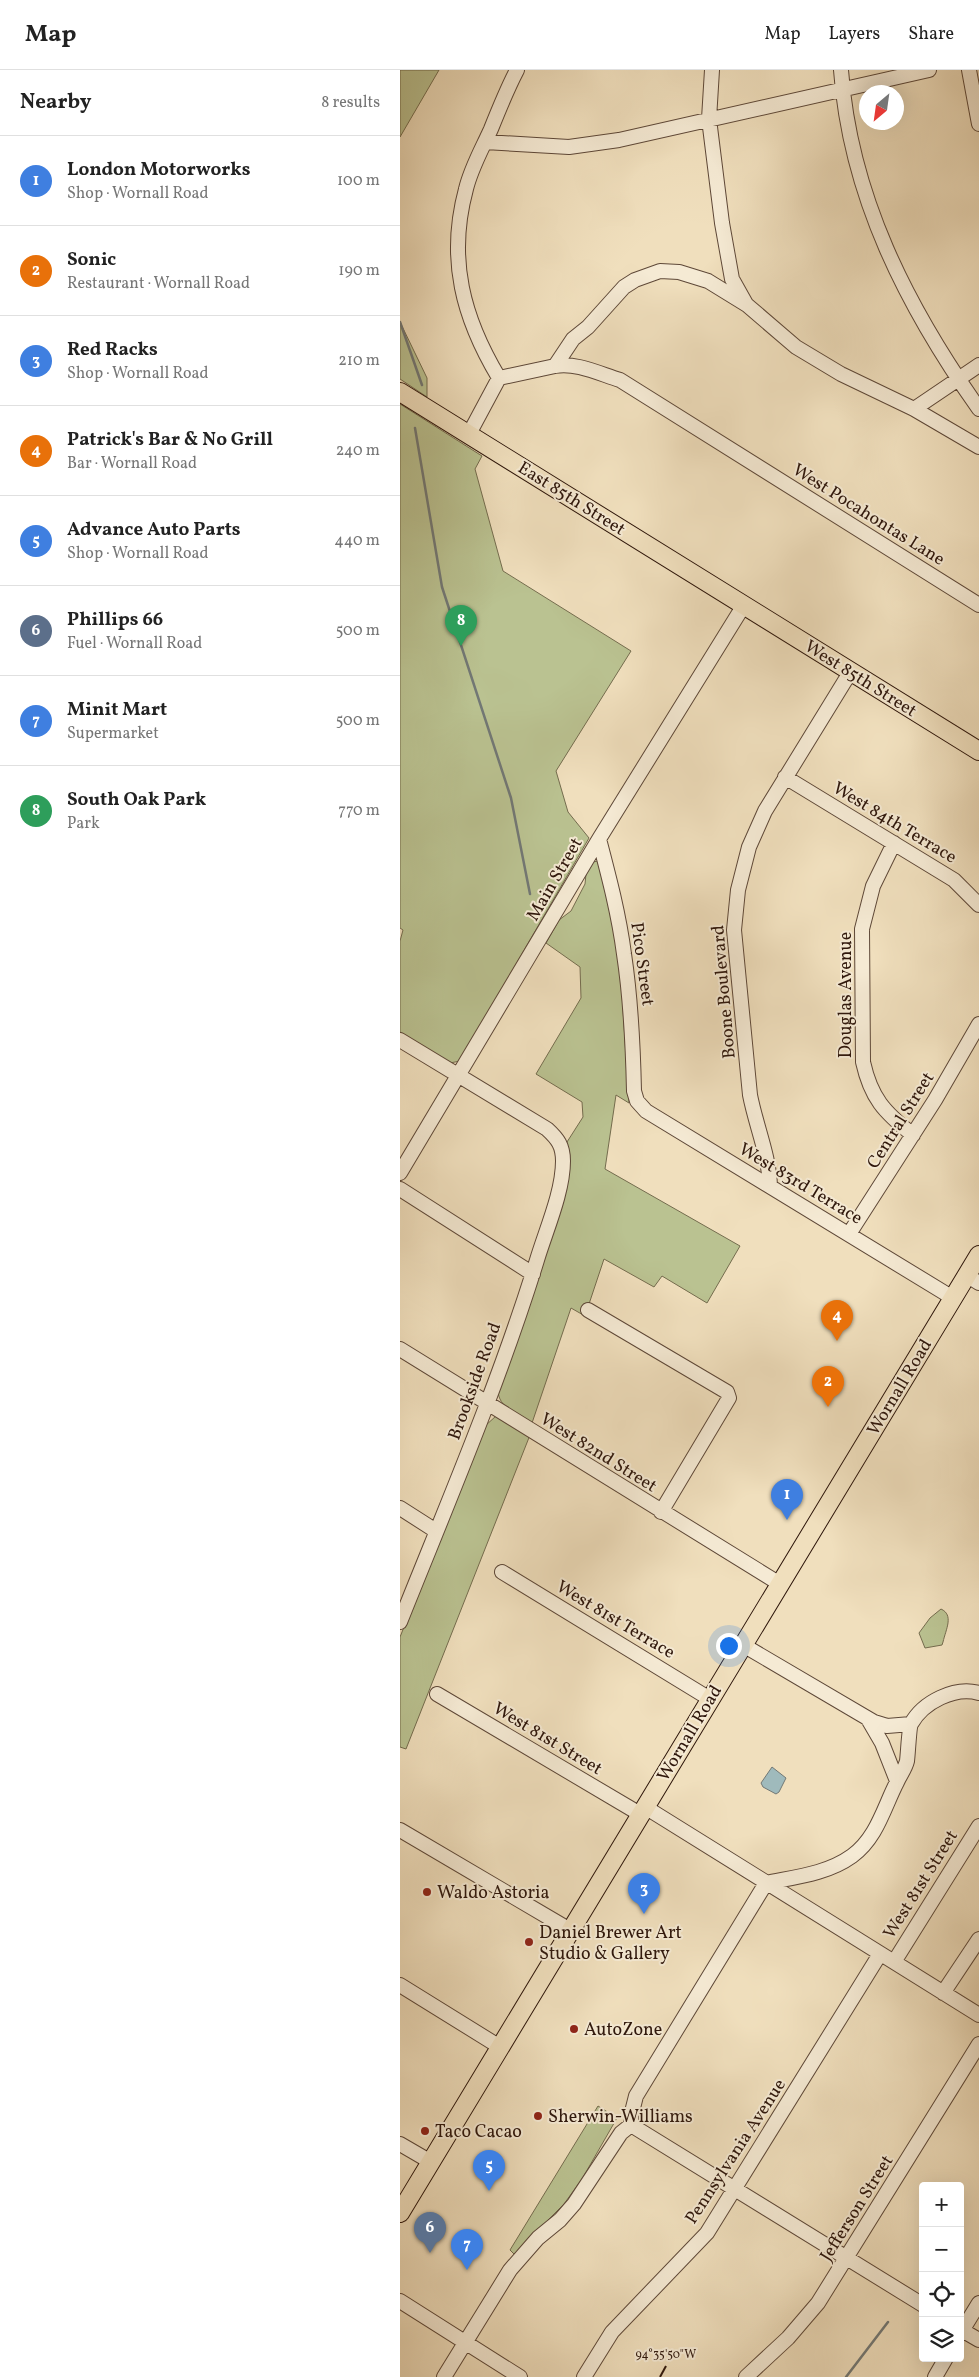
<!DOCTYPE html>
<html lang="en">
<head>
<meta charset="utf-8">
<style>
	:root { --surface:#fff; --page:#f6f6f6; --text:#222; --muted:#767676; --line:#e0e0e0; --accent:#8f2418 }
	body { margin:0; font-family:Vollkorn,serif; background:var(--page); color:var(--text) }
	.controls { position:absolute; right:15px; bottom:15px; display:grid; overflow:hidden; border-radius:5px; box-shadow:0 5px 20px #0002 }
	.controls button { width:45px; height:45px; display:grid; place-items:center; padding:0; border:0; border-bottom:1px solid var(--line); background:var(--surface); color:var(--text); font:25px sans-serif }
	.compass { position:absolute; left:459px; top:15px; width:45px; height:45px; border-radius:50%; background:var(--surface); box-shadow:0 5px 20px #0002; rotate:209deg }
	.you { position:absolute; left:328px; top:1575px; width:18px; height:18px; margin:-12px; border:4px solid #fff; border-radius:50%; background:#1a73e8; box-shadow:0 0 0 8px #1a73e833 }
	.badge { display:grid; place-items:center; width:32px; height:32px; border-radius:50%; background:var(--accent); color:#fff; font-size:16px; font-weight:700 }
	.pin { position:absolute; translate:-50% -41px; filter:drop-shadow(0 1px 2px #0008) }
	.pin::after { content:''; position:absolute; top:26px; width:18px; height:15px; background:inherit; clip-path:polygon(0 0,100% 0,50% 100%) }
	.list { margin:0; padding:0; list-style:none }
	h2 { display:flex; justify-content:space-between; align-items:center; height:65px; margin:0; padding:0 20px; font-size:21px }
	h2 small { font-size:16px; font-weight:400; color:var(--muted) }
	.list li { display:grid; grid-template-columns:32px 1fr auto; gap:15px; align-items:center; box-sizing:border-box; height:90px; padding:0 20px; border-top:1px solid var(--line) }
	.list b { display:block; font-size:19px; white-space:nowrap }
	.list p { margin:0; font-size:16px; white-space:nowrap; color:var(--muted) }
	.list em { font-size:16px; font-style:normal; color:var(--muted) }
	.icon { flex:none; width:28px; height:28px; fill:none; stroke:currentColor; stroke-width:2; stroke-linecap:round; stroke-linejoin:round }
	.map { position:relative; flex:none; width:579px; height:2307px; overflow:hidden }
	header { display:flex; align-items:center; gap:30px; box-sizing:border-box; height:70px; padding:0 25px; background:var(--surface); border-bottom:1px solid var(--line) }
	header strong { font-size:24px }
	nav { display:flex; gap:28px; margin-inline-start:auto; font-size:18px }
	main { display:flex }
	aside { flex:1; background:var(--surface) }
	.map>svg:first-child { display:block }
</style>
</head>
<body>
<header>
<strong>Map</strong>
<nav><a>Map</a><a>Layers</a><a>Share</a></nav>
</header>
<main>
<aside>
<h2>Nearby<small>8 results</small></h2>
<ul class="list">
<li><span class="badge" style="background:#3f7fe0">1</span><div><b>London Motorworks</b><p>Shop · Wornall Road</p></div><em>100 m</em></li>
<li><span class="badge" style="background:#e8710a">2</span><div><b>Sonic</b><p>Restaurant · Wornall Road</p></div><em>190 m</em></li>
<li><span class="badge" style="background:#3f7fe0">3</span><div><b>Red Racks</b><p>Shop · Wornall Road</p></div><em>210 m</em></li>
<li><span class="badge" style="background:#e8710a">4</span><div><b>Patrick's Bar &amp; No Grill</b><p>Bar · Wornall Road</p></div><em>240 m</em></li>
<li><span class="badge" style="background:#3f7fe0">5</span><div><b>Advance Auto Parts</b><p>Shop · Wornall Road</p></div><em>440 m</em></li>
<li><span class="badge" style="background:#5c6f8a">6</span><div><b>Phillips 66</b><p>Fuel · Wornall Road</p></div><em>500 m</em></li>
<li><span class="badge" style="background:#3f7fe0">7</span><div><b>Minit Mart</b><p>Supermarket</p></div><em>500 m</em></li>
<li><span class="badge" style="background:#2e9e5b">8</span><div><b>South Oak Park</b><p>Park</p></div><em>770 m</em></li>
</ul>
</aside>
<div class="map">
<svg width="579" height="2307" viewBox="0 0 579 2307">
	<rect width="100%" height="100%" fill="#f0dfbd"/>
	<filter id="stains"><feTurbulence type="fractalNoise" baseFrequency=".004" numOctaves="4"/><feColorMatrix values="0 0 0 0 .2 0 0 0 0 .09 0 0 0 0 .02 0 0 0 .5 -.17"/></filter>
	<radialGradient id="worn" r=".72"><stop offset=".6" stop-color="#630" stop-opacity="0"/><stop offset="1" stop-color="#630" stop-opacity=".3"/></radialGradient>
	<path fill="#bac291" stroke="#746c4e" d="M0 0H39L0 67Z
		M0 252 27 308V327L0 309Z
		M0 334 82 386 75 399 103 501 231 581 156 701 168 742 189 768 60 991 50 993 0 962V871L3 860 0 858Z
		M198 791 202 794 220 892 229 1033 216 1025 205 1099 340 1176 307 1233 262 1206 254 1217 204 1189 185 1246 171 1238 132 1353C118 1344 98 1338 98 1320L169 1086 167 1072 183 1047 182 1032 136 1004 181 928 180 897 146 873 159 850 171 841 185 814 186 804 193 792Z
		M96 1346 130 1365 6 1679 0 1677V1567L85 1356Z
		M541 1539C554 1545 546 1559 543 1572L542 1575 525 1578 519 1563 530 1548Z
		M198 2036 217 2048 182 2109 164 2134 114 2184 110 2180Z"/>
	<path fill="#9fbabc" stroke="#727875" d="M372 1697 386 1708 379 1722 376 1724 363 1717 361 1713Z"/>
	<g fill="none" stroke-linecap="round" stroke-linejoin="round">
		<path stroke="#727875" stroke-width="2.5" d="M0 252 22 315
			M15 358 42 517 111 728 130 824
			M446 2307 488 2252"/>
		<defs>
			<path id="minor" d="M312 0 309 49 322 153 332 209 346 234
				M441 0C450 126 507 237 579 339
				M569 0 579 54
				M85 72 169 77 219 70 529 0
				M155 296C176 292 200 304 220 310L579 535
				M99 308C63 248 47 189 66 119 71 98 82 79 91 59 99 39 107 19 117 0
				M514 339 579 295
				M69 364 99 308 155 296 173 269 188 257 224 217 235 210 260 201 279 202 308 211 347 235 396 277 441 304 514 339 579 377
				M385 707 554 810 579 835
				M199 769C209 807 219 845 224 884 231 930 233 975 234 1021L237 1031 246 1041 553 1228
				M494 773 473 816 462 859 463 992C471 1028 484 1042 513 1065
				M0 970 147 1059C158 1069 163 1076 163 1091 163 1122 146 1160 137 1190 99 1313 48 1432 0 1552
				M0 1103 199 769 344 535
				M370 1116C369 1085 356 1056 350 1025L334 860 338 820 349 777 365 741 451 601
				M0 1119 133 1204
				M449 1164 535 1030 579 954
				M566 1205 579 1213
				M188 1240 327 1322 329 1328 261 1442
				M0 1279 380 1514
				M0 1438 36 1461
				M102 1502 310 1629
				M343 1575 474 1652 487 1656 511 1654
				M37 1624 240 1744
				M468 1649 482 1673 497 1711
				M245 1737 579 1945
				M0 1760 170 1860
				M494 1892 579 1756
				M0 1915 100 1977
				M543 1923 579 1869
				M231 2055 523 2235
				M0 2074 31 2092
				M0 2231 120 2307
				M560 2259 579 2270
				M560 2264 579 2233
				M44 2307 110 2200 138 2168 160 2150 174 2134 221 2063 231 2055V2046L236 2026 366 1813C395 1807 427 1804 452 1786 477 1768 484 1737 497 1712 500 1705 505 1699 507 1691 508 1684 509 1658 511 1654 523 1632 555 1616 579 1623
				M184 2307 212 2262 307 2163 480 1884
				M346 2307 388 2268 418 2233 579 1974
				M535 2307 546 2288"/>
			<path id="major" d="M0 322 579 681
				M0 2143 579 1185"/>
		</defs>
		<use href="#minor" stroke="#5e4838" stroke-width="16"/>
		<use href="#major" stroke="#2e160b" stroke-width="20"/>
		<use href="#minor" stroke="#f5ead4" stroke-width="14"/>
		<use href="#major" stroke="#f0dfbd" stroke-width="18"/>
	</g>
	<path fill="none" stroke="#2e160b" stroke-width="2" d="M260 2307 266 2296"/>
	<g fill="#8f2418" stroke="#f5ead4" stroke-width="2">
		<circle cx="27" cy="1822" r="5"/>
		<circle cx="129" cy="1872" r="5"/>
		<circle cx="174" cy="1959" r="5"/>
		<circle cx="138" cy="2046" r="5"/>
		<circle cx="25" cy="2061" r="5"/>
	</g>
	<g text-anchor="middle" stroke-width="4" stroke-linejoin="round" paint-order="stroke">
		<g font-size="18" fill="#2e160b" stroke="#f5ead4">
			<text transform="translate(172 428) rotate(32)" y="6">East 85th Street</text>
			<text transform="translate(469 444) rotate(32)" y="6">West Pocahontas Lane</text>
			<text transform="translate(461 608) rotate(32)" y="6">West 85th Street</text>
			<text transform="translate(495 752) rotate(31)" y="6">West 84th Terrace</text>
			<text transform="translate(154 809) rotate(-60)" y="6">Main Street</text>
			<text transform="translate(243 894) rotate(82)" y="6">Pico Street</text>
			<text transform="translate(323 922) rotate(-95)" y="6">Boone Boulevard</text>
			<text transform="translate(445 925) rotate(-90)" y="6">Douglas Avenue</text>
			<text transform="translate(500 1050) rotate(-58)" y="6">Central Street</text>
			<text transform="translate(401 1113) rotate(31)" y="6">West 83rd Terrace</text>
			<text transform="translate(74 1311) rotate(-70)" y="6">Brookside Road</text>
			<text transform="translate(499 1317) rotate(-59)" y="6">Wornall Road</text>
			<text transform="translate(199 1382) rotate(32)" y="6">West 82nd Street</text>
			<text transform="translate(216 1549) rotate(31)" y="6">West 81st Terrace</text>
			<text transform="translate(289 1663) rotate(-59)" y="6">Wornall Road</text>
			<text transform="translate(148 1668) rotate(31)" y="6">West 81st Street</text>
			<text transform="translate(520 1814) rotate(-58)" y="6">West 81st Street</text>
			<text transform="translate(335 2081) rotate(-57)" y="6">Pennsylvania Avenue</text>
			<text transform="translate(456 2138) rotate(-58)" y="6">Jefferson Street</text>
		</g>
		<g font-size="18" fill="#2e160b" stroke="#f5ead4" text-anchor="start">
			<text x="37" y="1828">Waldo Astoria</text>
			<text x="139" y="1868">Daniel Brewer Art<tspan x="139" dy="21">Studio &amp; Gallery</tspan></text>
			<text x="184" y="1965">AutoZone</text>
			<text x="148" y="2052">Sherwin-Williams</text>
			<text x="35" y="2067">Taco Cacao</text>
		</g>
	</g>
	<g font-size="12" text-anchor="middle" fill="#2e160b" stroke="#f5ead4" stroke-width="4" stroke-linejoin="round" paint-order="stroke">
		<text x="266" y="2288">94°35'50"W</text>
	</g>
	<rect width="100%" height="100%" filter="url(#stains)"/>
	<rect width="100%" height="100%" fill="url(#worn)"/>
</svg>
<div class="controls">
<button>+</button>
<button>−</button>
<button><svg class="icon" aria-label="locate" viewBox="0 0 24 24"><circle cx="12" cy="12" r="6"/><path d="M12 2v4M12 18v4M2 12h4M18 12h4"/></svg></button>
<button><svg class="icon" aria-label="layers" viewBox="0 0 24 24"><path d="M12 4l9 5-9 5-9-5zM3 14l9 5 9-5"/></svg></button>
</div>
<svg class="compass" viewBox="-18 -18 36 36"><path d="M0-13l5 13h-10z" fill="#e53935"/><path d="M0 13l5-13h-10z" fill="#767676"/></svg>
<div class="you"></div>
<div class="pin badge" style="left:387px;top:1450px;background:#3f7fe0">1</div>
<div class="pin badge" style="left:428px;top:1337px;background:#e8710a">2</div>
<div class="pin badge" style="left:244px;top:1844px;background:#3f7fe0">3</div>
<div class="pin badge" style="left:437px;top:1271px;background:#e8710a">4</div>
<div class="pin badge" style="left:89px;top:2121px;background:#3f7fe0">5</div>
<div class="pin badge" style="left:30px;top:2183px;background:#5c6f8a">6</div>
<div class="pin badge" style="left:67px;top:2200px;background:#3f7fe0">7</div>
<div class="pin badge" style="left:61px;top:576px;background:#2e9e5b">8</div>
</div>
</main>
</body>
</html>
